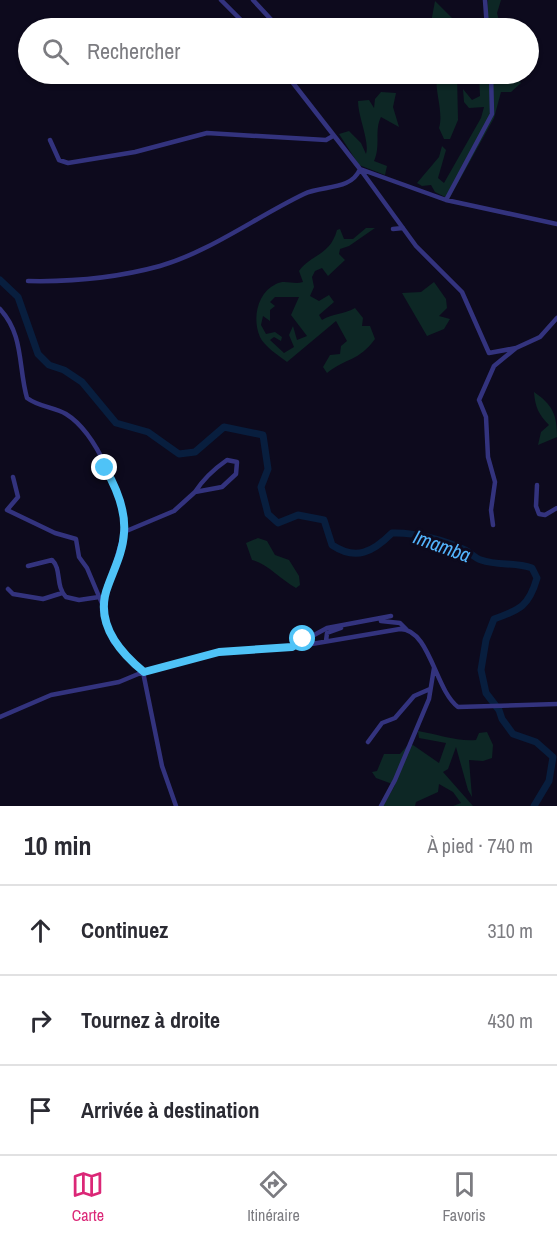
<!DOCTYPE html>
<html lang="fr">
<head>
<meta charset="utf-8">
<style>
	:root { --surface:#fff; --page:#f7f7f7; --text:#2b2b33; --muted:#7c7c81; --line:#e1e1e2; --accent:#db2777 }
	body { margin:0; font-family:"Archivo Narrow",sans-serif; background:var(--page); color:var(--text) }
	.stop { position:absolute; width:18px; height:18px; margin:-14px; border:4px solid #4fc3f7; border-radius:50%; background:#fff }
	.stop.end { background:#4fc3f7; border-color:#fff; box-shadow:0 2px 6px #0008 }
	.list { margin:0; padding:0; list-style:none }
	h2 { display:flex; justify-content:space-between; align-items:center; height:78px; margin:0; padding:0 24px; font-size:26px }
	h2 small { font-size:20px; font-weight:400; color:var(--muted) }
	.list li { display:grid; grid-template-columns:39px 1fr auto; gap:18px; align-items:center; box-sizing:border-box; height:90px; padding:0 24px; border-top:2px solid var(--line) }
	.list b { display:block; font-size:22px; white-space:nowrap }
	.list em { font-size:20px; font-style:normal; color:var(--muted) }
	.icon { flex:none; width:33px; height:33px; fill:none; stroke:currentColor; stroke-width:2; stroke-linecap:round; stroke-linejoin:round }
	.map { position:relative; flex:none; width:557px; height:806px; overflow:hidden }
	.search { position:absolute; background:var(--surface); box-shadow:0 2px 4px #0004; left:18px; right:18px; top:18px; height:66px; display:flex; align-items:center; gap:15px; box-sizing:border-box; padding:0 21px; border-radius:33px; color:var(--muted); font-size:22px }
	.sheet { height:348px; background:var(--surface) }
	nav { display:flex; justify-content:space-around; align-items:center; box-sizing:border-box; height:84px; border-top:2px solid var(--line); background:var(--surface); font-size:16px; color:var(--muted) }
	nav a { display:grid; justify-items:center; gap:3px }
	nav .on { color:var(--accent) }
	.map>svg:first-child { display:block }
</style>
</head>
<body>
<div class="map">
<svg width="557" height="806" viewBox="0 0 557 806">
	<rect width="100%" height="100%" fill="#0d0a1d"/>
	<path fill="#0d2725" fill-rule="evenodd" d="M488 0H501L497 13 501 28H485Z
		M435 1 453 19 454 28H430Z
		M437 74H457L458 120 450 139H444L439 128C444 111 434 91 437 74Z
		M479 74H513L521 83 511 92H501L494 118 449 199 435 192 431 185 422 186 417 183 439 157 442 146 446 150 438 178 444 183 481 118 484 107 469 108 464 102 463 89 472 100 480 96Z
		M381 92 396 93 393 107 399 127 381 117C374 130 381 146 374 161L387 166 385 175 359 165 339 134 349 131 361 143 366 154C370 142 358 117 358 101L369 100 374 108 375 99Z
		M366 228H375L349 246 340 249 339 254 345 260 328 276 322 268 315 271 312 277 314 287 310 296 319 301 329 295 334 302 319 315 322 320C333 313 343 315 355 308L363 318 362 326H370L375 339C358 362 347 357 327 373L323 367 330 355 340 354 341 346 347 341 336 321 287 362C279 356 264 346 260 337 252 319 257 293 276 284 285 279 293 285 303 282L299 271C311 254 330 256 337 230L340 229 344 239H353ZM275 297H299L291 315 307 336 297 340 293 326 289 335 294 347 284 353 270 340 274 337 281 341 282 337 275 332 266 334 261 325 263 316 270 321V310L275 306 270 302Z
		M434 282 446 299 447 308 439 316 450 319 444 329 427 336 402 293 421 292Z
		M534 392C553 405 557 415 557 437L538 445 541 432 549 425C539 415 535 407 534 392Z
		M258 538 267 541 275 555 289 560 299 576 300 585 296 588C281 580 268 564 252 560L246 543Z
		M418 731C436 734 459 742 476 740L479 733 487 732 493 745 492 758 483 761 469 760 472 797 468 790 456 747 448 769 443 772 473 806H453L461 803 453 792 439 784 438 792 416 802 415 806H383L395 785 376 778 372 772 377 771 384 754H400L407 746 413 745 439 763 446 743 419 738Z"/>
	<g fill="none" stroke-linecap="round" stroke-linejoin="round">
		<path stroke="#081e3e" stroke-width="7" d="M0 280 18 297 38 354 49 365 64 370 82 382 116 423 148 432 179 454 195 452 224 427 263 435 268 469 261 487 268 514 278 523 298 515 324 520 332 545C356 561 373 552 392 533 414 532 445 540 465 550 471 553 475 558 481 560 498 566 515 562 532 568L537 578C529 606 520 610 494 619L486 640 481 670 486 693 499 710 502 719 513 734 536 742 553 757 549 781 534 806"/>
		<path stroke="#33337e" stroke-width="4.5" d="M221 0 249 28
			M253 0 279 28
			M485 0 487 28
			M286 74 360 169 446 200 557 224
			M50 140 59 160 68 163 135 152 207 133 326 140 333 136
			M446 200 492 114 491 74
			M393 229 403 228
			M28 281C73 282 116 278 160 266 211 251 256 217 304 194 322 185 351 191 360 169L416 246 462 292 489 353 516 348
			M0 309C24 335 18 366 27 398 39 407 54 407 66 414 97 433 123 497 124 532L102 610 113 642 143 672 162 766 176 806
			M13 477 18 497 7 510 55 533 76 539 79 557 87 568 103 606
			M537 485 536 506 539 514 545 515 557 508
			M493 525 491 510 495 482 488 457 486 417 479 400 494 366 516 348 540 337 557 318
			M124 532 174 511 195 492 222 487 236 474 237 462 227 460C214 469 204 478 195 492
			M28 566 52 560C62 569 55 586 66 597L79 600 99 597
			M8 589 13 594 43 599 62 593
			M381 621 400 623 406 629
			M326 641 327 633 341 628
			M292 647 327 628 391 616
			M0 717 51 695 119 682 143 672 219 652 294 647 400 629C430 629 435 690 458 707L557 704
			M368 742 382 723 395 718 414 696 430 689
			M381 806 395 780 429 699 434 668"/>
	</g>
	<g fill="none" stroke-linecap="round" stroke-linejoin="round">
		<path stroke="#4fc3f7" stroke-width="8" d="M105 468C116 487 126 511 124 533 123 552 114 569 108 586 94 621 117 650 144 672L219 652 292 647 303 639"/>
	</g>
	<g text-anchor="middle" stroke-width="6" stroke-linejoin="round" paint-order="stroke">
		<g font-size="20" font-style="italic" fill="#54b6ff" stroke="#0d0a1d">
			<text transform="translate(442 546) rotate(20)" y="7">Imamba</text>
		</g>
	</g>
</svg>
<div class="stop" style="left:303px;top:639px"></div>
<div class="stop end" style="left:105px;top:468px"></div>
<div class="search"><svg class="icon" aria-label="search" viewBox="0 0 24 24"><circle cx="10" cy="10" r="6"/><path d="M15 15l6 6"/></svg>Rechercher</div>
</div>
<section class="sheet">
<h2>10 min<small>À pied · 740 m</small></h2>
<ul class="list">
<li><svg class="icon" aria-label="ahead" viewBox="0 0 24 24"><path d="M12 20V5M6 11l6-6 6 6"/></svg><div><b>Continuez</b></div><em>310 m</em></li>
<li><svg class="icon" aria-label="right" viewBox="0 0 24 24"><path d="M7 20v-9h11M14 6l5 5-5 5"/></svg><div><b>Tournez à droite</b></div><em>430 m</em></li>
<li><svg class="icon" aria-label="arrive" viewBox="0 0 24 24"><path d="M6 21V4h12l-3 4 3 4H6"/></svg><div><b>Arrivée à destination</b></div></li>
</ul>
</section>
<nav>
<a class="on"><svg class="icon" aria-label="map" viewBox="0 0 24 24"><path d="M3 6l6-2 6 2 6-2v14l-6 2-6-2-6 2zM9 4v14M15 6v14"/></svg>Carte</a>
<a><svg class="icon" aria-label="directions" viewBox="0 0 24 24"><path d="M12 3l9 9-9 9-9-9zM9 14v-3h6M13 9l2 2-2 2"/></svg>Itinéraire</a>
<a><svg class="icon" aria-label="saved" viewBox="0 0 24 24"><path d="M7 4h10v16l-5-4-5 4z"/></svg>Favoris</a>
</nav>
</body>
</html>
